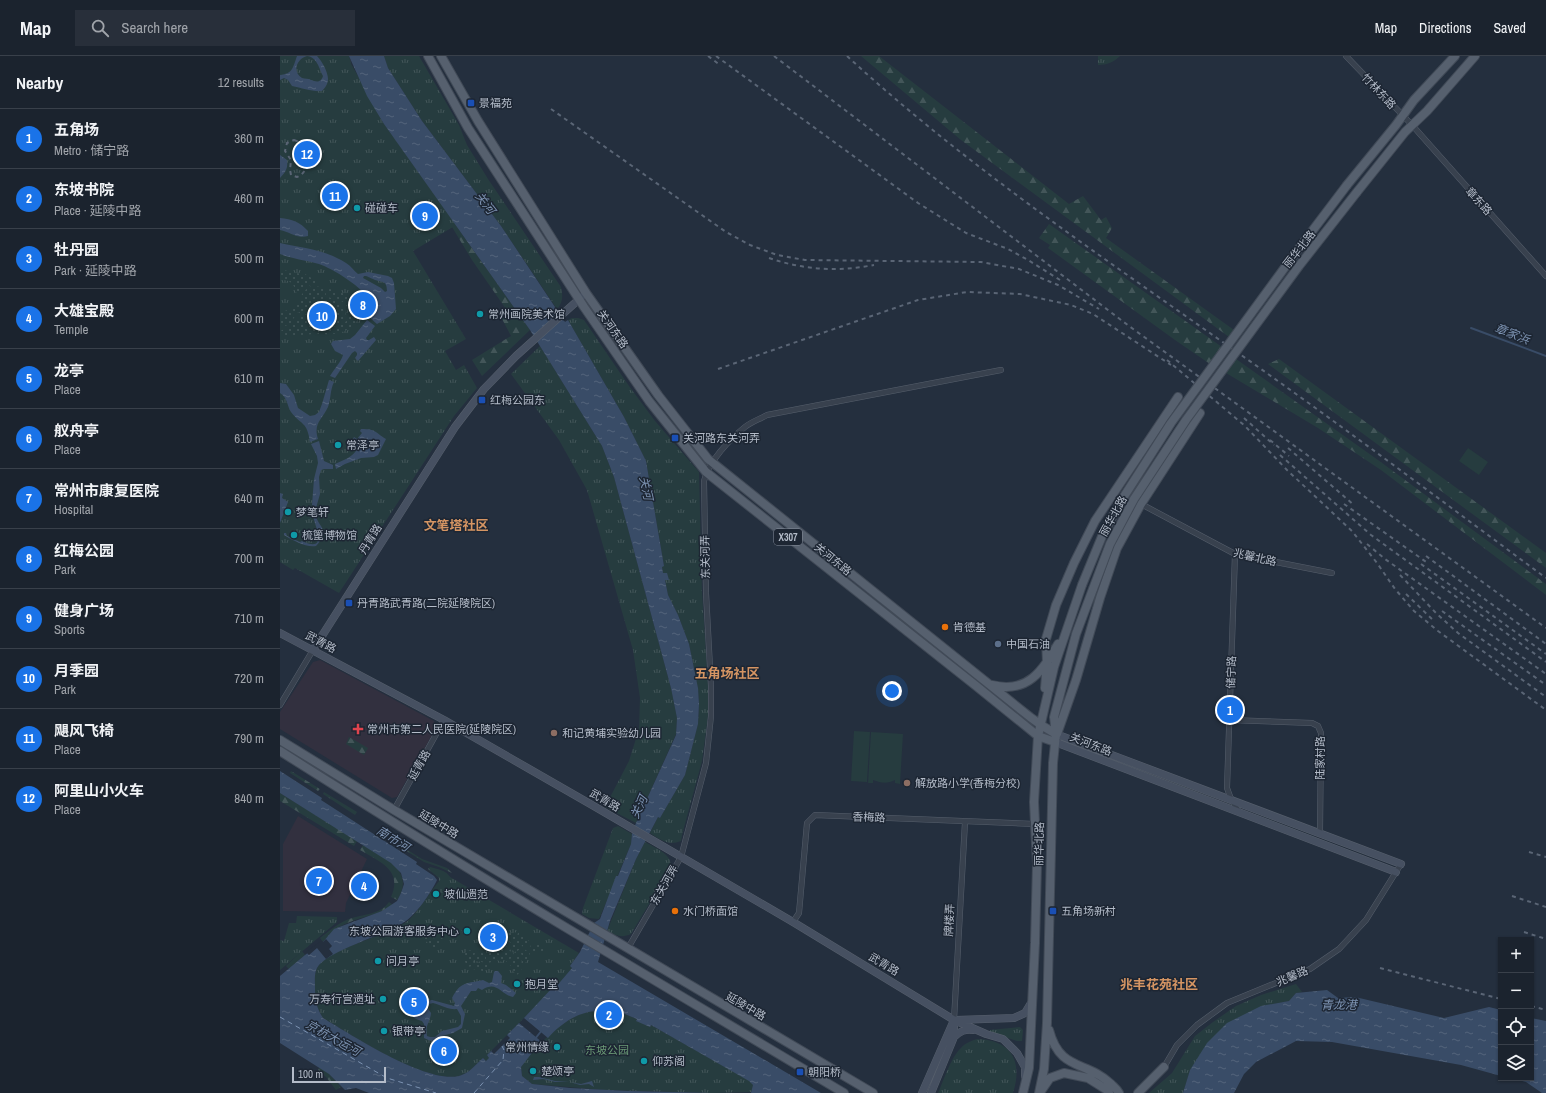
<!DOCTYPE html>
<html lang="en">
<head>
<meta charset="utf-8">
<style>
	:root { --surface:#1b232e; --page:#282f3a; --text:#f1f3f6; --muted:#a0a4aa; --line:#39404a; --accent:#1a73e8 }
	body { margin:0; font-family:"Archivo Narrow","Noto Sans SC",sans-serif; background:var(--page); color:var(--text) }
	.controls { position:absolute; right:12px; bottom:12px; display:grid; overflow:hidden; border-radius:0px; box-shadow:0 1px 3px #0004 }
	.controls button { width:36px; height:36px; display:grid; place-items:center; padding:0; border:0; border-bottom:1px solid var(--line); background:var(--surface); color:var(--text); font:20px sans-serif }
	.scale { position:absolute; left:12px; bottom:10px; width:94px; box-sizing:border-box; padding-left:4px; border:2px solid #b4bcc9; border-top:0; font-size:11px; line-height:14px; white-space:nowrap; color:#b4bcc9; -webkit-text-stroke:3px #1d2633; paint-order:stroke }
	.you { position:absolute; left:612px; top:635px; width:14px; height:14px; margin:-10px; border:3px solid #fff; border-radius:50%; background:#1a73e8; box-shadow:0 0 0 6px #1a73e833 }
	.badge { display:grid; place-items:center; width:26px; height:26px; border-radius:50%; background:var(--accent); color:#fff; font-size:13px; font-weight:700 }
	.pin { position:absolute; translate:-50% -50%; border:2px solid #fff; box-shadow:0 1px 4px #0006 }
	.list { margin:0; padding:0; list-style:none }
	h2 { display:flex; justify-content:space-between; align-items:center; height:52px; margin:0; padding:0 16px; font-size:17px }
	h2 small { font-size:13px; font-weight:400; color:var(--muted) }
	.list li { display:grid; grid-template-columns:26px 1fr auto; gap:12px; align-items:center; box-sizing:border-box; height:60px; padding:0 16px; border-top:1px solid var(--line) }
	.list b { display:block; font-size:15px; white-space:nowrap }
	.list p { margin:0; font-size:13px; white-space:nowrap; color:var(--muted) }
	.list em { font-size:13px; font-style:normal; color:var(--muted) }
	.icon { flex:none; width:22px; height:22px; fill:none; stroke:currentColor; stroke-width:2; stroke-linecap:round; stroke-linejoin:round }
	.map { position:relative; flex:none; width:1266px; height:1037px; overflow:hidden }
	header { display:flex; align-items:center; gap:24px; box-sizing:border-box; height:56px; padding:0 20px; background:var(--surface); border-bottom:1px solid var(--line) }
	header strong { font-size:19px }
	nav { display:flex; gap:22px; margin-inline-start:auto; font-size:14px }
	.search { width:280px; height:36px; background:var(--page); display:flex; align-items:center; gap:10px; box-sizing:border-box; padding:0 14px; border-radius:0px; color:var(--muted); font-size:15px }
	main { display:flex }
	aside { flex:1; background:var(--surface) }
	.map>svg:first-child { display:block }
</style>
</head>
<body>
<header>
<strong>Map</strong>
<div class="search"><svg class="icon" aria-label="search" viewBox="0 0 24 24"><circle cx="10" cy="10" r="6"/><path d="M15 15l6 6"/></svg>Search here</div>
<nav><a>Map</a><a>Directions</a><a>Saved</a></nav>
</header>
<main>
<aside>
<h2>Nearby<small>12 results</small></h2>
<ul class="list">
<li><span class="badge">1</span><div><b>五角场</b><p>Metro · 储宁路</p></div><em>360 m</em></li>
<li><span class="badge">2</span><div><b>东坡书院</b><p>Place · 延陵中路</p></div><em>460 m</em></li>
<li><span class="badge">3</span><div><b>牡丹园</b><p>Park · 延陵中路</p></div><em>500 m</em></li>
<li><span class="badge">4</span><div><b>大雄宝殿</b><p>Temple</p></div><em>600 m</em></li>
<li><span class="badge">5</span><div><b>龙亭</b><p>Place</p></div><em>610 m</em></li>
<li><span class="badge">6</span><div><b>舣舟亭</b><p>Place</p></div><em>610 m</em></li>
<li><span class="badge">7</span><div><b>常州市康复医院</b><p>Hospital</p></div><em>640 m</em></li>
<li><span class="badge">8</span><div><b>红梅公园</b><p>Park</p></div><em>700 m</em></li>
<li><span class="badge">9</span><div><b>健身广场</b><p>Sports</p></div><em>710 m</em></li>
<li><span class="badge">10</span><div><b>月季园</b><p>Park</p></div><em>720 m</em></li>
<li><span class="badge">11</span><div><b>飓风飞椅</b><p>Place</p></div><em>790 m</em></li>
<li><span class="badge">12</span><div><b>阿里山小火车</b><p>Place</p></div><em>840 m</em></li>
</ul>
</aside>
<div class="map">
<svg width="1266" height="1037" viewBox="0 0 1266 1037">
	<defs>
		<pattern id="forest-firs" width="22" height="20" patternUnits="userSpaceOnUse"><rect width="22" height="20" fill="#263c3f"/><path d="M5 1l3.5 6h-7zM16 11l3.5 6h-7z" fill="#435659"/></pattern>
		<pattern id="park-tufts" width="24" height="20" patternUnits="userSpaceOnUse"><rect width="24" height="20" fill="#263c3f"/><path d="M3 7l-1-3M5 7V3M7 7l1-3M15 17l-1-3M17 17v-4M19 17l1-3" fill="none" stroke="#435659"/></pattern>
		<pattern id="garden-dots" width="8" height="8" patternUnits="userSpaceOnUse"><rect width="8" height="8" fill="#263c3f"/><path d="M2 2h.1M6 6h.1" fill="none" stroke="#435659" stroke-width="1.8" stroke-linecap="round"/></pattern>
		<pattern id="water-ripples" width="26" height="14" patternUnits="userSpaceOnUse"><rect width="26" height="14" fill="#394c67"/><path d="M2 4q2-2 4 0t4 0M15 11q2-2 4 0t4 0" fill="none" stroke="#53647b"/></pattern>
	</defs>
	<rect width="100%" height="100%" fill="#242f3e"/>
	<path fill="#32303f" d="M40 604 154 665 156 672 117 741 112 742 0 673V656L33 606Z
		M18 760 87 803 66 847 65 856 3 855V788Z"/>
	<path fill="#263c3f" d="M1188 392 1208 406 1199 419 1179 405Z
		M574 675 590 676 587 726 571 725Z
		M591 676 623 678 620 728 615 727V724C607 728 601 727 593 724V727H588Z"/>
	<path fill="url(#forest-firs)" d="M69 0 71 8 104 68 250 274 202 320 192 304 231 280 221 261 228 256 192 204 172 171 133 194 130 215Z
		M581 0H599L789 148 803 140 821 164 826 161 832 172 826 182 954 274 949 281 681 84Z
		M769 168 942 291 930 308 895 284 768 192 770 189 759 182Z
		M956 303 1098 404 1266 528V539L1101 414 1038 372 946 317Z
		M999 303 1266 497V512L988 308Z
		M69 681 88 692 84 699 66 688Z
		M11 715 40 733 38 735 10 717Z
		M44 736 77 756 75 759 43 738Z
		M0 737 77 785 74 790 0 745Z
		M118 788 142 803 167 812 172 817 159 811 144 806 117 789Z
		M83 789C105 802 136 815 117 844L111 841C123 814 100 806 80 794Z
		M150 811C157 813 166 814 170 821L159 830V822L148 813Z
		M109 846 113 849C97 860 76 861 59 871 52 875 49 880 43 886L40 882C49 875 58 867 69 863 83 858 100 859 109 846Z
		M22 895 25 899 9 913 6 910Z
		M40 1011 49 1018 61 1031 56 1034 46 1021 38 1014Z"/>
	<path fill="url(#park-tufts)" d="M0 0H69L71 8 104 68 176 169 133 195 186 283 165 295 176 314 184 309 197 332 174 360 59 537 15 512 13 514 0 506Z
		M104 0H139L179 69 187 89 208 123 281 231C283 239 283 247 277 253L221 170 142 65 108 12Z
		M818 0H840C834 6 827 9 818 9Z
		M292 262H298L304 264 349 330 375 365 419 416 422 536 428 630V660L422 705 402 779 401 785C388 790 381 784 370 777L378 761 380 762 405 719 418 668 419 648 418 632 409 588 398 559 388 539 385 524H388L383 517 382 510H384L366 405 344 361 288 264Z
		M260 290 322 390 334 421 391 632 397 662 396 678 356 767 325 751 349 705 359 673 360 642 353 594 307 434 279 384 231 318Z
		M338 770 352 778 351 788 319 863 309 862 302 858 303 852 333 772Z
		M365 786C375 792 395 799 390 813L351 878C342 882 336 880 327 875L356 803Z
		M165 818 299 897 290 910 292 912 275 933 273 932 260 946 207 999 210 1002 206 1005 203 1002C197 1007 191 1015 184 1018 154 1034 70 978 43 962 37 953 35 944 35 933 35 926 34 918 37 912 48 891 109 881 129 864 141 852 153 831 165 818Z
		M17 860 57 861V866L0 914V884L4 885 9 867H16Z
		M1016 928 1022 936 1016 937 1009 945 983 950 910 1014 903 1037H869L892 1017 915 980 933 966 956 950 981 939Z
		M323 949 342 955V957L357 963 356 964 370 971 371 969 470 1025 473 1029 472 1036 431 1037 324 1034 252 1028 242 1020 241 1011 243 1006C261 987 289 954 318 955L319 952H322Z
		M740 971 743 974 742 985H737L710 976V974Z
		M697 983C732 984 743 1006 733 1037H658C664 1024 671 1001 681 992 685 987 691 985 697 983Z"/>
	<path fill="url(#garden-dots)" d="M0 213 15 217 25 218 41 228C31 228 25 229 19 239H17C15 229 11 223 0 224Z
		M33 230 41 231 45 233 46 239 42 244 43 251 41 255 32 257 19 256 17 257 10 268 0 272V256C22 253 18 233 33 230Z
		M47 233C52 233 57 235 62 237 67 239 72 241 76 245 87 257 74 272 62 276 54 279 45 278 37 278 46 266 71 277 68 254 67 245 55 242 48 239Z
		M48 241 59 245 66 253 65 263 63 267 42 271 34 278 8 280 0 277V275L12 270 20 258C29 258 38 262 45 254L43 245Z
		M216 872H220L223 876 212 892 205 884 207 878Z
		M143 874 149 879 154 881 153 883 154 884 157 879 163 883 156 894 151 891 152 889 138 881Z
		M234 876 237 877 240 887V893L236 896 226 891 231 886Z
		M240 876 248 883V887L244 891 242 890 238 878V876Z
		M224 877H233L230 885 227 889 219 886Z
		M260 887 263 889 264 892 262 897H254L250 893 251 888Z
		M217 888H222L226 893 234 897 228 907 225 904 227 901 215 892Z
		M241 892 244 893 250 897C248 904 244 908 241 914L242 900 240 895Z
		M187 894 194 895 195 897 193 903 194 906 190 911 186 908 183 901Z
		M214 894 225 902 222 906 217 904 208 907 206 906 208 902V898Z
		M197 896H201L206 900V903L202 906 195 905V902Z
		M237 897H239L241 900V915L237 919 232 914 233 912 229 908Z
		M195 906 199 908 205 906 210 912 203 915 193 913 192 911Z"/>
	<path fill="url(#water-ripples)" fill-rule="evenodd" d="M17 0H37C42 5 48 16 48 23 48 28 45 32 42 35 33 36 22 32 12 30L8 24 4 22 0 24V19C13 18 13 11 17 0ZM27 0C37 1 39 12 43 20 41 27 36 26 31 24 28 22 25 23 22 22 11 15 18 2 27 0Z
		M69 0H104L108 12 142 65 221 170 285 266 288 264 344 361 366 405 384 510 382 511 383 517H387L389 524H385L388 539 398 559 409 588 418 632 419 648 418 668 405 719 380 762 378 761 356 803 330 865 318 906 541 1037H471L473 1029 469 1025 371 969 370 971 356 965 357 963 342 957V955L323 949 322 952H319L318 955C299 955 280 968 268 982L244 962 273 931 275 932 292 912 290 910 300 896 314 867 320 863 336 820H338L351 788 352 778 356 767 396 679 397 662 391 632 334 421 322 390 250 274 104 68 87 40Z
		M0 99 7 104C8 112 6 116 0 122Z
		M0 162C12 163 20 166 28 175V180C17 183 10 176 0 174Z
		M0 187C23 192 46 194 66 207 71 210 74 215 78 218L88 216 108 220 112 222 114 227 116 253 110 260 97 268 89 261C90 256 92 252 90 246 86 233 52 212 39 208 26 204 12 203 0 198ZM84 220C89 220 89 222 93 223 101 227 107 223 107 235L105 236 101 232 83 222Z
		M87 264 95 270 86 282 87 284H89L94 281 96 284 78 305 75 302 77 299V297L75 295 72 297 55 322 50 320C54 313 61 306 63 299L55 295 51 288 53 285 70 283 75 279Z
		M49 324 54 326C50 334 51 343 48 351 42 364 33 367 38 383L30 386C27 365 22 370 11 356 7 350 8 342 0 337V327L6 328 14 339 18 352 30 360 35 359 39 356 42 348Z
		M81 373C97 373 94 376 106 383L98 399 94 401 81 402 65 408 56 413 55 408C64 404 73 401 78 392L73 383 74 381 77 383 82 377 80 375Z
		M39 385 44 405 53 409V413H44L41 414 39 421 40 438 36 452 32 449 34 423 38 407 37 400 31 388Z
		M0 437 3 438 2 442 8 446 0 467Z
		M32 453 36 456C34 470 53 471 36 490 27 492 12 484 4 479V477H6L7 480 20 486 22 485C53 499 30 462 32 453Z
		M0 715 42 742 41 744 137 806 136 808 154 820 157 824C151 837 136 859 123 867 105 879 46 895 37 912 34 918 35 926 35 933 35 944 37 953 43 962 70 978 155 1034 184 1018 191 1015 197 1007 203 1002L206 1005 209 1002 207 999 211 995 214 998 230 982 227 979 239 967 263 987 255 993 241 1011 242 1020 252 1028 290 1032 348 1035 431 1037H89L76 1032 65 1034 49 1018 0 987V920L25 899 43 886 54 873 102 855 117 845 121 837 124 828 121 817 111 807 0 737Z
		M215 915H218L222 920 221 927 226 929 236 937 233 941C221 939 217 924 202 934L198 932 196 935H191L181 950 185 958 182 972 173 977 162 980 153 986 144 982V968L142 965C134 963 132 961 129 954L134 947 141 950 143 946 152 944 174 950 175 947 172 942C181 925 186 928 203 924L209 927 212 926 214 916ZM153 947C161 949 169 954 177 953L181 960V968L178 971 162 975 155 981H150L147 980C145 968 150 967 151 957L147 951 149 948Z
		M1047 934 1058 942 1075 941 1164 962 1209 951 1221 954V1020L1181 1009 1052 986 1016 985 976 1006 964 1018 954 1037H903L910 1014 927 987 947 967 981 950 1009 945 1016 937Z
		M1251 962 1266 965V1037H1262L1246 1026 1231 1022H1251Z
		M254 1021H259L275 1025 289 1026 301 1028 312 1025 314 1031 309 1028 300 1029 290 1026H275L263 1023 253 1024Z"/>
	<path fill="#242f3e" d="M46 883 52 890 49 893 53 898 46 903 37 892 29 899 26 896 41 885 43 886Z"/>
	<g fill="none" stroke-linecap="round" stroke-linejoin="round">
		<path stroke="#394c67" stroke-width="2" d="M1191 272 1266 300
			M255 983 262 974"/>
		<path stroke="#7c92b1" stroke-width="1" stroke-dasharray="5 4" stroke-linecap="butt" d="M0 961 107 1022 156 1037
			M194 1037 223 1004 224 994 222 990"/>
		<defs>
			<path id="street" d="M1066 0 1132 69 1266 220
				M861 448 955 498 1052 517
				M955 498 947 732 951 743 959 756
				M0 649 33 594
				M949 664 1032 667 1038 670 1041 677 1040 777
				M114 754 164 664
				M513 866 519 857 527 767 535 759 755 768
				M348 892 401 801 426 707 431 660V630L426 537 424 425C428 406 450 383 465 371 471 366 480 363 487 359L721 314
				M674 964 685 766
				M884 1011 897 989 917 969 947 947 1030 913 1059 893 1086 864 1121 808"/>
			<path id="secondary" d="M0 577 164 664 312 749 513 866 674 964 706 978 723 983 737 997 745 1011V1020
				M33 594 175 371 204 333 236 300 306 237
				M776 678 1121 808
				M775 686 1116 816
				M676 964 734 962 745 957 751 947
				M674 981C680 975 685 973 693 974
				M642 1037 674 964
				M651 1037 674 981V966"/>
			<path id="primary" d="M148 0 188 72 304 251 369 345 426 416 695 629 758 680 775 686
				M161 0 198 65 306 237 378 339 428 403 750 661 761 669 776 678
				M1067 129 1116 69 1134 44 1175 0
				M1077 136 1125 76 1147 55 1195 0
				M712 629C748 638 762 615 778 588
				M765 632 767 607 766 583 776 549 794 507 815 465 898 341
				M777 678 796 624 820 542 837 492 861 448 920 357
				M0 684 114 754 593 1037
				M0 695C96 756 193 816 290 874 381 929 473 982 564 1037
				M769 974C780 1016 806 1004 831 1028 834 1031 837 1033 839 1037
				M761 1035 770 1022 784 1017 808 1022 827 1034 829 1037
				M743 1037 749 1012 755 887 757 808 754 746 758 680 774 611 802 529
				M759 1037 764 1013 767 967 773 707 776 678 774 661 796 578 813 533
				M858 1037 884 1011"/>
		</defs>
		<use href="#street" stroke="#565f6c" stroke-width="6"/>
		<use href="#secondary" stroke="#565f6c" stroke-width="8"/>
		<use href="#primary" stroke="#414a57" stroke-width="10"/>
		<use href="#street" stroke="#38414e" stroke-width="5"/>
		<use href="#secondary" stroke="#465061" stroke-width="7"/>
		<use href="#primary" stroke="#56606e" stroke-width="8"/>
		<path stroke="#5a6575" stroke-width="2" stroke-dasharray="4 4" stroke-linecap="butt" d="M428 0 440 9
			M436 0 638 147 686 177 728 193 748 204 780 224
			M494 0 849 270 1266 572
			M567 0C683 107 815 196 944 287 1053 363 1159 443 1266 522
			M271 53 446 176 470 189 497 199 525 204 701 206 739 213 778 229 819 253
			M14 84 25 88C31 97 29 117 17 121L11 119 10 114 11 104 5 95 7 87Z
			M489 202C524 214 557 216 594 209
			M887 304 965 370 1007 414 1072 475 1097 507 1115 533 1134 555 1158 575 1266 654
			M438 313 638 244 687 236 740 238 791 249 813 258 891 309
			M964 362 994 389
			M990 384 1009 400
			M1008 392 1074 449
			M1000 399 1091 479 1266 606
			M1064 448 1149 508
			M1087 488 1105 503 1266 618
			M1146 500 1266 588
			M1141 508 1266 598
			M1120 519 1156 557 1178 577 1266 641
			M1126 538 1152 563
			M1162 555 1266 629
			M1249 796 1266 801
			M1232 840 1266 851
			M1244 876 1266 883
			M1100 912 1221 943
			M1251 950 1266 954"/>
		<defs>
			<path id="primary-bridge" d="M802 529 823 478 843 442 891 367 1011 203 1067 129
				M813 533 830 488 854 443 906 364 1019 210 1077 136"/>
		</defs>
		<use href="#primary-bridge" stroke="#414a57" stroke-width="10" stroke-linecap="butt"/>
		<use href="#primary-bridge" stroke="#56606e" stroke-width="8"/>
	</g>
	<g fill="#1a4fb4" stroke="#1d2633" stroke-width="1.5">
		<rect x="187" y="43" width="8" height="8" rx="2"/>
		<rect x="198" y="340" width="8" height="8" rx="2"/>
		<rect x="391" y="378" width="8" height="8" rx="2"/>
		<rect x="65" y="543" width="8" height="8" rx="2"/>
		<rect x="769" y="851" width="8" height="8" rx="2"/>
		<rect x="516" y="1012" width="8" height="8" rx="2"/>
	</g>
	<g fill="#0f9aa8" stroke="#1d2633" stroke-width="1.5">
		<circle cx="77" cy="152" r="4"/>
		<circle cx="200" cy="258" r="4"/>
		<circle cx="58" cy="389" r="4"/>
		<circle cx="8" cy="456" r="4"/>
		<circle cx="14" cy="479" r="4"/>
		<circle cx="156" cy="838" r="4"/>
		<circle cx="187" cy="875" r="4"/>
		<circle cx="98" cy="905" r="4"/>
		<circle cx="237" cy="928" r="4"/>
		<circle cx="103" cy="943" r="4"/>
		<circle cx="104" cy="975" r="4"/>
		<circle cx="277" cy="991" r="4"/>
		<circle cx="364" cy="1005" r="4"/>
		<circle cx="253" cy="1015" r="4"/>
	</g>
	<g fill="#e8710a" stroke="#1d2633" stroke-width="1.5">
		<circle cx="665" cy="571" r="4"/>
		<circle cx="395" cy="855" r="4"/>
	</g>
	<circle fill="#5c6f8a" stroke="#1d2633" stroke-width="1.5" cx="718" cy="588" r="4"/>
	<path fill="#e0444e" stroke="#1d2633" stroke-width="1.5" d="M76 667h4v4h4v4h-4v4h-4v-4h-4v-4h4z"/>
	<g fill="#8d6e63" stroke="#1d2633" stroke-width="1.5">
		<circle cx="274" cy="677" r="4"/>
		<circle cx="627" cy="727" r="4"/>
	</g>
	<g text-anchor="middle" stroke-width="3" stroke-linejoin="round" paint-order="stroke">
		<rect fill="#1d2633" stroke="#878f9c" stroke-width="1" x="494" y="473" width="28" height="16" rx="3"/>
		<g font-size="10" font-weight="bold" fill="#b4bcc9">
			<text x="508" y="485">X307</text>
		</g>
		<g font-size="11" fill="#b4bcc9" stroke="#1d2633">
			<text transform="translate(1099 35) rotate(47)" y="4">竹林东路</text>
			<text transform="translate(1199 145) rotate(48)" y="4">章东路</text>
			<text transform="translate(1019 193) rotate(-52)" y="4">丽华北路</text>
			<text transform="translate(333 273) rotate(55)" y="4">关河东路</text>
			<text transform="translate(833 460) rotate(-61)" y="4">丽华北路</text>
			<text transform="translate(90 483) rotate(-58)" y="4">丹青路</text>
			<text transform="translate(425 501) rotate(-91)" y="4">东关河弄</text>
			<text transform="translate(975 501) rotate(13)" y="4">兆馨北路</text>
			<text transform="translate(553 503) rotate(39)" y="4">关河东路</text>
			<text transform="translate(41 586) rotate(28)" y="4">武青路</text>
			<text transform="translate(951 616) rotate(-88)" y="4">储宁路</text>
			<text transform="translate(811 688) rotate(21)" y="4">关河东路</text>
			<text transform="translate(1040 702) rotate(-90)" y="4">陆家村路</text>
			<text transform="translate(139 709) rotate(-61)" y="4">延青路</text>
			<text transform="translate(325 744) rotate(30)" y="4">武青路</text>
			<text transform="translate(589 761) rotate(2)" y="4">香梅路</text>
			<text transform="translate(159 768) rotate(31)" y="4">延陵中路</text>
			<text transform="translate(759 788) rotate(-89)" y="4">丽华北路</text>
			<text transform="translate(384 829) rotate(-60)" y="4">东关河弄</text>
			<text transform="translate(669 864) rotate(-87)" y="4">牌楼弄</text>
			<text transform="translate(604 908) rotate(31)" y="4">武青路</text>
			<text transform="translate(1012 920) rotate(-23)" y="4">兆馨路</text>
			<text transform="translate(466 950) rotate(30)" y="4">延陵中路</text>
		</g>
		<g font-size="11" fill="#b4bcc9" stroke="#1d2633" text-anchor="start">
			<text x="199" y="51">景福苑</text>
			<text x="85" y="156">碰碰车</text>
			<text x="208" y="262">常州画院美术馆</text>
			<text x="210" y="348">红梅公园东</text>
			<text x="403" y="386">关河路东关河弄</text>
			<text x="66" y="393">常泽亭</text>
			<text x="16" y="460">梦笔轩</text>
			<text x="22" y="483">梳篦博物馆</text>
			<text x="77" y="551">丹青路武青路(二院延陵院区)</text>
			<text x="673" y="575">肯德基</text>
			<text x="726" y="592">中国石油</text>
			<text x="87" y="677">常州市第二人民医院(延陵院区)</text>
			<text x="282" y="681">和记黄埔实验幼儿园</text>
			<text x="635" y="731">解放路小学(香梅分校)</text>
			<text x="164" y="842">坡仙遗范</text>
			<text x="403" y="859">水门桥面馆</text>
			<text x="781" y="859">五角场新村</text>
			<text x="179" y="879" text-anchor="end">东坡公园游客服务中心</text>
			<text x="106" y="909">问月亭</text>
			<text x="245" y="932">抱月堂</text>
			<text x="95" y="947" text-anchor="end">万寿行宫遗址</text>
			<text x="112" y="979">银带亭</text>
			<text x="269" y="995" text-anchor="end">常州情缘</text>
			<text x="372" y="1009">仰苏阁</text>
			<text x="261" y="1019">楚颂亭</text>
			<text x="528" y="1020">朝阳桥</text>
		</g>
		<g font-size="11" fill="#6b9a76" stroke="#1d2633">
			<text x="327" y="998">东坡公园</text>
		</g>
		<g font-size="12" font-style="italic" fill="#7c92b1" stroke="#1d2633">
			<text transform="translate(205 147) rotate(52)" y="4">关河</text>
			<text transform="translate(1232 278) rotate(21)" y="4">章家浜</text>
			<text transform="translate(366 432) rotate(77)" y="4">关河</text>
			<text transform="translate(359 751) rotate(-66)" y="4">关河</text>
			<text transform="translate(113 783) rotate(32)" y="4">南市河</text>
			<text transform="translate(1059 949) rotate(-1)" y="4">青龙港</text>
			<text transform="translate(53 982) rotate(29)" y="4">京杭大运河</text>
		</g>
		<g font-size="13" font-weight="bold" fill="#d59563" stroke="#1d2633">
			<text x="176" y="474">文笔塔社区</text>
			<text x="447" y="622">五角场社区</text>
			<text x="879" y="933">兆丰花苑社区</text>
		</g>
	</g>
</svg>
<div class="controls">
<button>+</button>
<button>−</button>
<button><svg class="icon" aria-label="locate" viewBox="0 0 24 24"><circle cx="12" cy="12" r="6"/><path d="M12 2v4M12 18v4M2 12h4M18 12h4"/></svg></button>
<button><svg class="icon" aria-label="layers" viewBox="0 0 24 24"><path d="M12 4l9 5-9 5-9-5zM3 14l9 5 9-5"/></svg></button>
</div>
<div class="scale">100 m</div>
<div class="you"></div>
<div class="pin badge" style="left:950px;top:654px">1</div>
<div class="pin badge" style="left:329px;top:959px">2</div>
<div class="pin badge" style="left:213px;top:881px">3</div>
<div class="pin badge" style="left:84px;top:830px">4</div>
<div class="pin badge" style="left:134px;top:946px">5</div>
<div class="pin badge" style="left:164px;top:995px">6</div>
<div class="pin badge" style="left:39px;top:825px">7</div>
<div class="pin badge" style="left:83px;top:249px">8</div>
<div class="pin badge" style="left:145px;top:160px">9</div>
<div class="pin badge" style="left:42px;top:260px">10</div>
<div class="pin badge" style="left:55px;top:140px">11</div>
<div class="pin badge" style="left:27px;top:98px">12</div>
</div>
</main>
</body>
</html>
